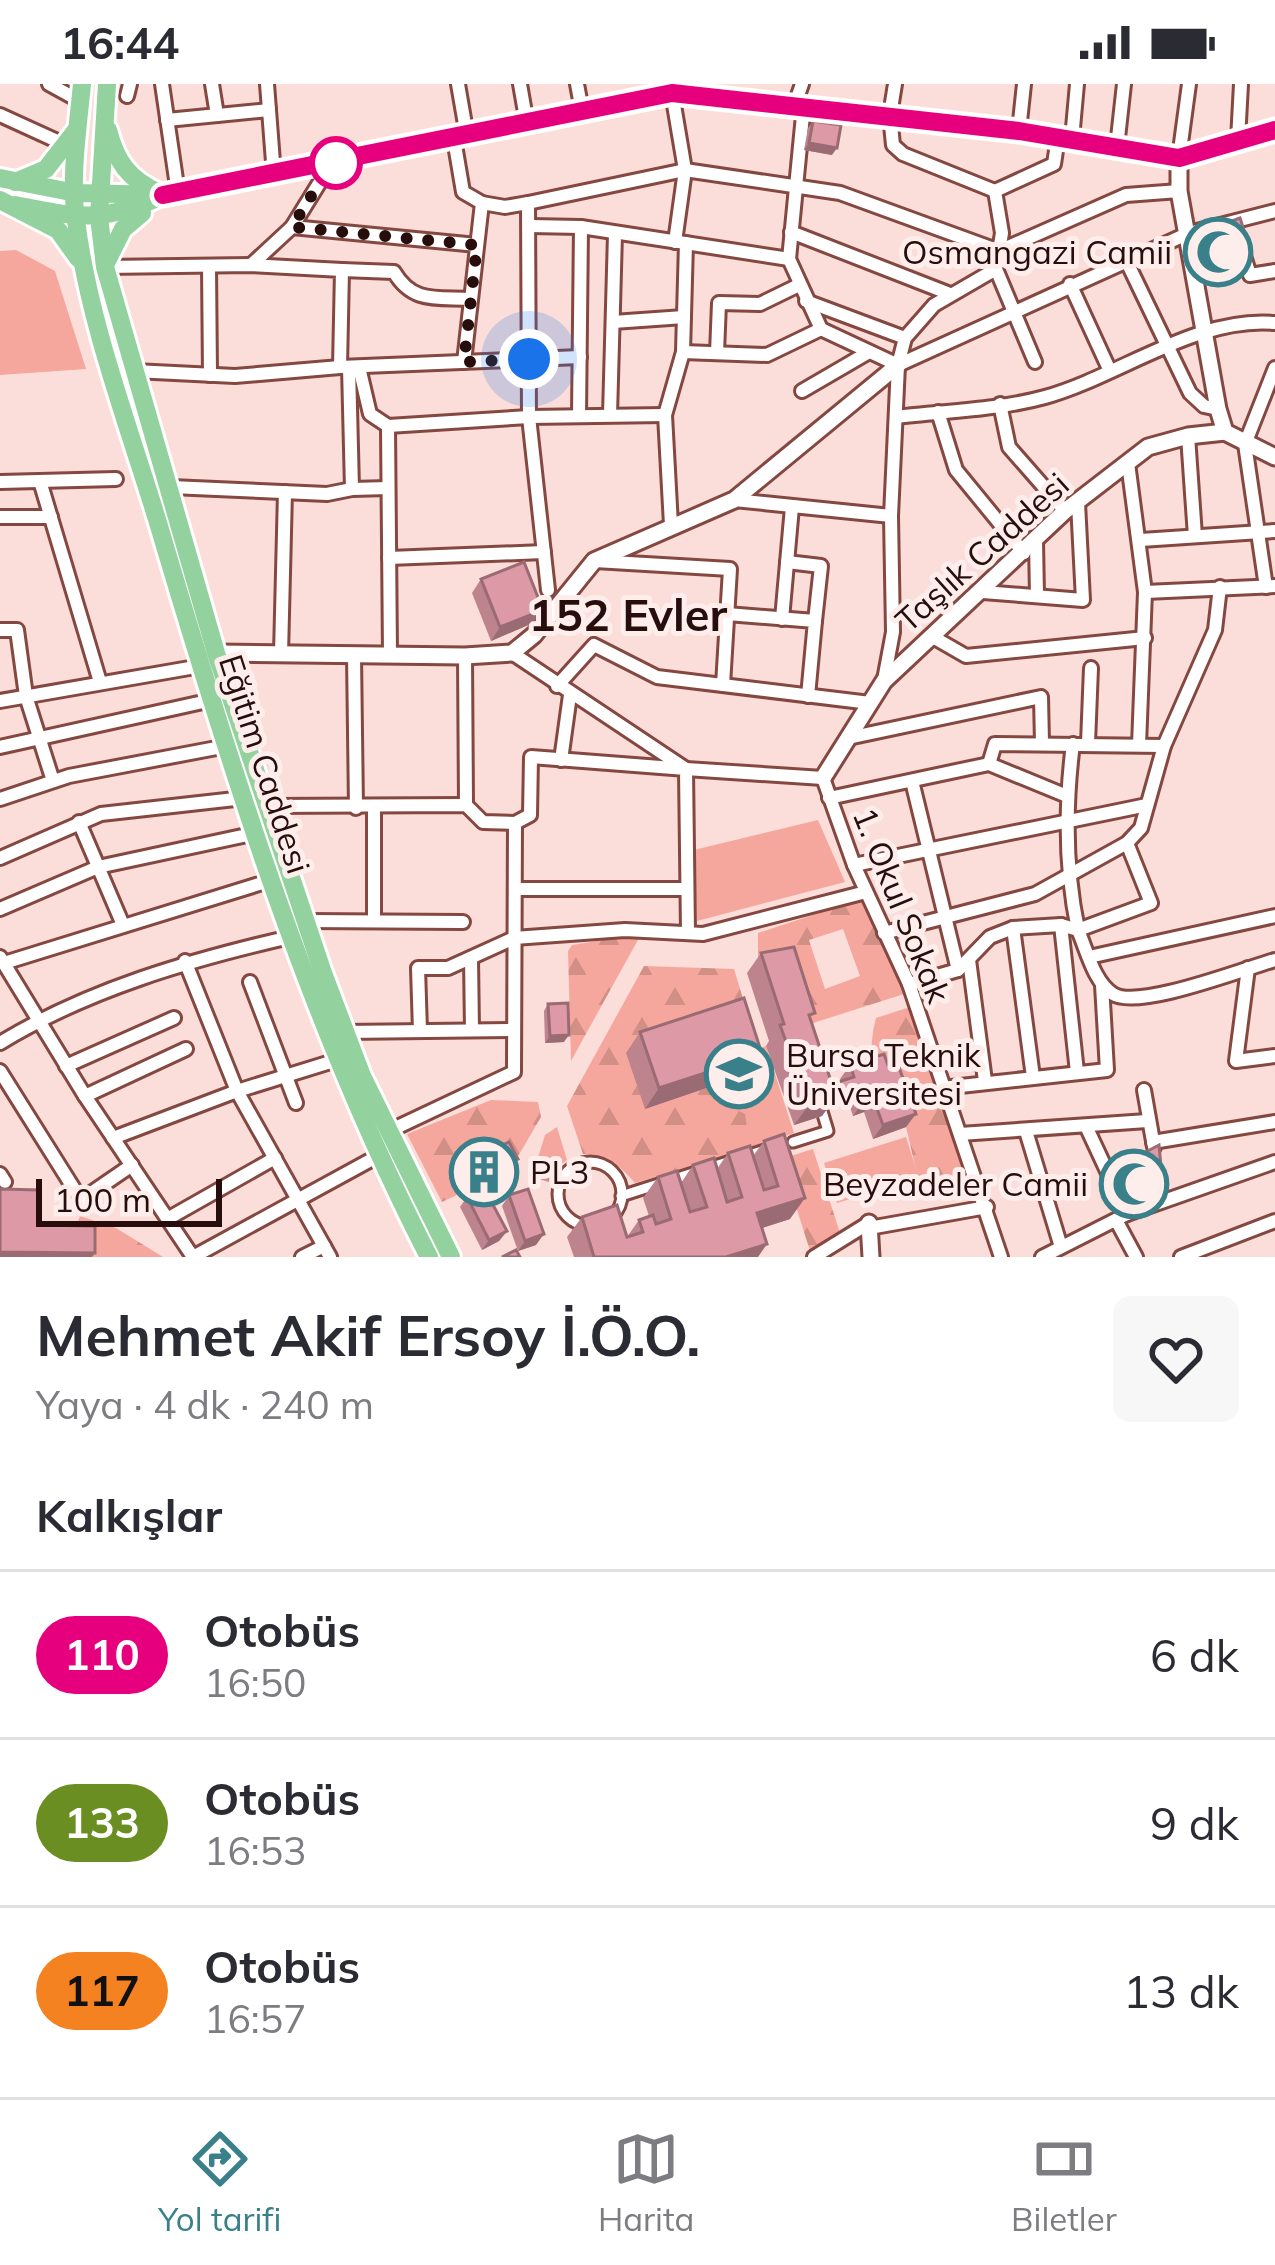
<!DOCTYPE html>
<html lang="tr">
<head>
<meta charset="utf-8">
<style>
  body { margin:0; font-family:Mulish,sans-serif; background:#f7f7f7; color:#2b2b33; height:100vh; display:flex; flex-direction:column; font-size:45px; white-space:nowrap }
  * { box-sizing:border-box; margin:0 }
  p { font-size:39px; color:#7c7c81 }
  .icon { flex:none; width:66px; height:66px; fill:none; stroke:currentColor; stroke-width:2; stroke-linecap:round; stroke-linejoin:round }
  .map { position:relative; height:1173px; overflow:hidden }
  .side { display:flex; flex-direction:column; background:#fff; flex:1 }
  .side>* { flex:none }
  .badge { padding:0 24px; border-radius:39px; font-size:42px; line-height:78px }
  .scale { position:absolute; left:36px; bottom:30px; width:186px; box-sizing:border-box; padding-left:12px; border:6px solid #270e0c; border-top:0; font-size:33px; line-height:42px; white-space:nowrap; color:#270e0c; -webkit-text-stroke:9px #fdeeec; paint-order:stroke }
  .you { position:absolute; width:60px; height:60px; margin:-30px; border:9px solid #fff; border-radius:50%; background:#1a73e8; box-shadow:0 0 0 18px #1a73e833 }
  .map>.badge { position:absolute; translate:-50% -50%; box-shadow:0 0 0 6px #fff }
  h2 { padding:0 36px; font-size:45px; line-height:108px }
  .round { display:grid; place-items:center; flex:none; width:126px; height:126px; border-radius:18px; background:#f7f7f7 }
  .headline { display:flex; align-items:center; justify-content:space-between; height:204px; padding:0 36px }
  h1 { font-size:57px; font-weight:700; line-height:90px }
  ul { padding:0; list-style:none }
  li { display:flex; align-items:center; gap:36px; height:168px; padding:0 36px; border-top:3px solid #e1e1e2 }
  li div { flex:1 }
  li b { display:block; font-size:45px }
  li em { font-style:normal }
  li .badge { min-width:132px; font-weight:700; text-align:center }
  .status { display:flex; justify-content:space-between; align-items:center; height:84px; padding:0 60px; background:#fff; direction:ltr }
  .status svg { height:33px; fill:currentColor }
  .tab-bar { display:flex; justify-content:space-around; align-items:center; height:168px; border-top:3px solid #e1e1e2; background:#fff; font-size:33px; color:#7c7c81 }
  .tab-bar a { display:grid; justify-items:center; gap:6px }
  .tab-bar .current { color:#39808a }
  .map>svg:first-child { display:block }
  .green { fill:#f5a79d }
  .forest { fill:url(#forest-firs); fill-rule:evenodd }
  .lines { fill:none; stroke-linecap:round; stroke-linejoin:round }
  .pedestrian-casing { stroke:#844841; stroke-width:15 }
  .minor-casing { stroke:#844841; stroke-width:18 }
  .tertiary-casing { stroke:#844841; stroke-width:21 }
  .primary-casing { stroke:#fff; stroke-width:24 }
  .pedestrian { stroke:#fff; stroke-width:9 }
  .minor { stroke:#fff; stroke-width:12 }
  .tertiary { stroke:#fff; stroke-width:15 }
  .primary { stroke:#93d19e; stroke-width:18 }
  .wall { fill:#be848e }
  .shaded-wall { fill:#9b6b74 }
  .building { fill:#dd99a5; stroke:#9b6b74; stroke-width:3 }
  .line-casing { stroke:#fff; stroke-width:27 }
  .line { stroke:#e6007e; stroke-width:18 }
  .walk { stroke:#270e0c; stroke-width:12; stroke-dasharray:0 21.6 }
  .stop-dot { fill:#fff; stroke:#e6007e; stroke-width:6 }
  .labels { text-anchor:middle; stroke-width:10; stroke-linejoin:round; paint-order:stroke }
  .poi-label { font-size:33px; fill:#270e0c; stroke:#fdeeec; text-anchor:end }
  .street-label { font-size:33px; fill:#270e0c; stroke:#fdeeec }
  .district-label { font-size:45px; font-weight:bold; fill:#270e0c; stroke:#fdeeec }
</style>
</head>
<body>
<div class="status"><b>16:44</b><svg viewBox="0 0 49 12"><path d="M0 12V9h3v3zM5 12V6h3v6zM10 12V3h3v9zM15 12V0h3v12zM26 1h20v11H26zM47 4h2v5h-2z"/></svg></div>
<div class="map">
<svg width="1275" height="1173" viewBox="0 0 1275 1173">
  <defs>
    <pattern id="forest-firs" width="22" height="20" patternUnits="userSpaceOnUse" patternTransform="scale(3)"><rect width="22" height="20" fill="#f5a79d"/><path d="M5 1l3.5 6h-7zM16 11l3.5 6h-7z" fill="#d28f86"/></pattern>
  </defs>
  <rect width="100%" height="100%" fill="#fbddd9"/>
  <g class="green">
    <polygon points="16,166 55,187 86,285 0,291 0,167"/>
    <polygon points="818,736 845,798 697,837 694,766"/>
    <polygon points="766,962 794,1049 750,1064 733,1023 756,1015 741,971"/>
    <polygon points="906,1053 919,1094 837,1119 824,1079"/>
  </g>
  <g class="forest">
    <path d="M864,814L904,910L810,940L758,873V849ZM843,845L860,892L825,905L809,856Z"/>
    <polygon points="629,852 639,854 571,977 568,867 572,861"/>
    <path d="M644,882L734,885L758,964L645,1025L724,998L732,1023L745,1030L750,1064L635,1099C619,1080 608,1073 583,1070L567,1022Z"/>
    <path d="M910,923L969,1090L920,1100C914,1081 911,1062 906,1043C893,993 860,998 876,934Z"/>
    <polygon points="491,1016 538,1018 541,1033 510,1086 442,1118 407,1050"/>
    <polygon points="557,1043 567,1076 553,1087 549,1098 532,1093 545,1051"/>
    <polygon points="813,1065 840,1149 810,1167 781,1075"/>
    <polygon points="80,1132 116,1144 163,1173 85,1173 71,1156"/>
  </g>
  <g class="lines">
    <defs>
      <g id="pedestrian">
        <polyline points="793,1058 828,1047 821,1024"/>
        <circle cx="590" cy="1110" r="32"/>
        <polyline points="621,1112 765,1066"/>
      </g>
      <g id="minor">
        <polyline points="49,0 80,17"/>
        <polyline points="162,0 178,109"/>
        <polyline points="212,0 217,31"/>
        <polyline points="267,0 274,91"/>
        <polyline points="458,0 467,52"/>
        <polyline points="520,0 527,40"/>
        <polyline points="577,0 582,27"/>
        <polyline points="895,0 890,31 893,61 903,70 995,107"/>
        <polyline points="672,9 685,86 675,158"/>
        <polyline points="127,12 130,0"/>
        <polyline points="795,20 802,0"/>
        <polyline points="804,21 789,175 821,245 898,281"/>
        <polyline points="0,31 68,62"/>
        <polyline points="167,36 269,26"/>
        <polyline points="1019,47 1024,0"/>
        <polyline points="454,55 463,108 482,119 464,278"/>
        <polyline points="1072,55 1077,0"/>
        <polyline points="1238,56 1241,0"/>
        <polyline points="1117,63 1124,0"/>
        <polyline points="1179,74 1189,0"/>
        <polyline points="482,119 505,123 528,119 685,86 840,109 999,167"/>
        <polyline points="528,119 529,333 548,506"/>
        <polyline points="530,142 581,143 789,175"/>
        <polyline points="292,143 477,161"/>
        <polyline points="791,148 950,210"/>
        <polyline points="1240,159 1250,191 1275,187"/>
        <polyline points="999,167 1126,111 1179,107"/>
        <polyline points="1126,176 1190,309 1204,322 1218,325"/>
        <polyline points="251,181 292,143 331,80"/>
        <polyline points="209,182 210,291"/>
        <polyline points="105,183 251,181 342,186 340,283"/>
        <polyline points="996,185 1035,278"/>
        <path d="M342,186L394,188C413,220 437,213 471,215"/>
        <polyline points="1070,200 1110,287"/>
        <polyline points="806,217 905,254"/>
        <polyline points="613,238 684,233"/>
        <polyline points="683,268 767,271 821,245"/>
        <polyline points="717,269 719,219 760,220 799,201"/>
        <polyline points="898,281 1189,149 1275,127"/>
        <polyline points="359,283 370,330 388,342 390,571"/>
        <polyline points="134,287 235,292 340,283 580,273"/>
        <polyline points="802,307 869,268"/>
        <polyline points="1000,320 1009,363 1065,427"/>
        <polyline points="938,328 956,386 1024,469"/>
        <polyline points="610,331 615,150"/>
        <polyline points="579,332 581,143"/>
        <path d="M896,333C944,327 998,326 1045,313C1120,292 1196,232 1275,239"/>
        <polyline points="388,342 529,333 665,331"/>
        <polyline points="1188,352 1195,452"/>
        <polyline points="1128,379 1145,508 1139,661"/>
        <polyline points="40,397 100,598"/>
        <polyline points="0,398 116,395"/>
        <polyline points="171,403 327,410 352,405 349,283"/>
        <polyline points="352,405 388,404"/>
        <polyline points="734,416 891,432"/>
        <polyline points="0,433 51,433"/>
        <polyline points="671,441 665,331 683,268 686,159"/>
        <polyline points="1141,456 1275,447"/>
        <polyline points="1036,457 1037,512"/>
        <polyline points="389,474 544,468"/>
        <polyline points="595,477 730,485 723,601"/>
        <polyline points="787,478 821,482 815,537"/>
        <polyline points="1266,503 1245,360 1275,284"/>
        <polyline points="983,508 1083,516 1078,419"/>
        <polyline points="1145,508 1275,502"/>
        <polyline points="727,530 815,537 808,612"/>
        <polyline points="782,535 792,423"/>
        <polyline points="0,546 17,546 26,612 53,697"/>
        <polyline points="933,553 966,572 1145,554"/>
        <polyline points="512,569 686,685 823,694 854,781 909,900 1001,1173"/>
        <polyline points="281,570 285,408"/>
        <polyline points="354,571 356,724"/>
        <polyline points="465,572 466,721"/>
        <polyline points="884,596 893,548 891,432 898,281 905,254 934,221 996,185 1002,149 995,107 1054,80 1058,53"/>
        <polyline points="557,602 594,561 657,593 870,619"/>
        <polyline points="0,617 201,582"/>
        <polyline points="848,654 1041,613 1042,659"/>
        <polyline points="1088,659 1091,584"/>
        <path d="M1073,660C1065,723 1065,784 1078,846L1151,819L1127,759"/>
        <polyline points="0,663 212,616"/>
        <polyline points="561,676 570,611"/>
        <polyline points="989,680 995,660 1164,662"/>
        <polyline points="912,697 958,886"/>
        <polyline points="829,714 989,680 1067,712"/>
        <polyline points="0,715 69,692 227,662"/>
        <polyline points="267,722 466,721 483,738 515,739"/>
        <polyline points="374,724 374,837"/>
        <polyline points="79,738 123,841"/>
        <polyline points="0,774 101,730 244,714"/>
        <polyline points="854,781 1147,721"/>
        <polyline points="516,805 687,805"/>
        <polyline points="0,825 98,783 256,749"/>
        <polyline points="305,837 463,838"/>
        <polyline points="1061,841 1077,988"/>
        <polyline points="1013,844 1033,993"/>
        <polyline points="884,849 1035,810 1127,759 1141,744 1164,662 1215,546 1220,503"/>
        <polyline points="0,873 85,1012 193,1173"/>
        <polyline points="1089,873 1275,832"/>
        <polyline points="471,874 472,946"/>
        <polyline points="969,876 985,997"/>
        <polyline points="185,877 237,1007 330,1173"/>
        <polyline points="4,879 272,796"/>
        <polyline points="1248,884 1236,977 1275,972"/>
        <polyline points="250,898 296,1019"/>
        <path d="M909,900L958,886L990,853L1013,844L1061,841L1078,846C1087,867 1094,898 1113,910C1138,926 1243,885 1275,876"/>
        <polyline points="420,947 418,884 448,884 514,854 625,846 703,850 866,808"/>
        <polyline points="345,948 514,946"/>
        <path d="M0,959C89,905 190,876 290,853"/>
        <polyline points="66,982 174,934"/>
        <polyline points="0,987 81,1116 132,1081"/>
        <polyline points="942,1004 1107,986 1102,901"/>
        <polyline points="1144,1006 1154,1063"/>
        <polyline points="85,1012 186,965"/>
        <polyline points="1086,1042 1127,1130"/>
        <polyline points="1026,1047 1061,1163"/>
        <polyline points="387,1048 514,988 515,739 530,731 531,673 686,685 688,849"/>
        <polyline points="960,1050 1147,1037"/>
        <polyline points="113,1054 237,1007 337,976"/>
        <polyline points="1153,1058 1275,1038"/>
        <polyline points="0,1090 5,1098"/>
        <polyline points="169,1134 275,1074"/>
        <polyline points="1116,1136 1136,1173"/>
        <polyline points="869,1144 987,1123"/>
        <polyline points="193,1173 378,1072"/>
        <polyline points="302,1173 324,1162"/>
        <polyline points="814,1173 869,1139"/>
        <polyline points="1042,1173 1127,1130 1275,1078"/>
        <polyline points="1181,1173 1275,1137"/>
      </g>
      <g id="tertiary">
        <polyline points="1179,74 1179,107 1218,325 1225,348 1275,373"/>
        <polyline points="216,569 465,572 512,569 534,551 594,477 734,416 898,281"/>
        <polyline points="823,694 884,597 1065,427 1148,363 1188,352 1225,348"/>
        <polyline points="869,1139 871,1173"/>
      </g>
      <g id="primary">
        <path d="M82,0C78,43 70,93 76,136C89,240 129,342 159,442C233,692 310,941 429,1173"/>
        <polyline points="107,0 99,133 105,183 216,569 323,889 362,992 451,1173"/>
        <path d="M108,46C116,77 128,95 159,109"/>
        <polyline points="0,94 76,109 163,111 672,9 1019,47 1179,74 1275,47"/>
        <polyline points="15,98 46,85 77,45"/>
        <polyline points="0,116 58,146 78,174"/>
        <path d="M15,121C77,133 100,140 159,113"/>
        <polyline points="106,179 123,145 142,129"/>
      </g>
    </defs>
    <use href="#pedestrian" class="pedestrian-casing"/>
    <use href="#minor" class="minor-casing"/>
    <use href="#tertiary" class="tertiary-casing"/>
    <use href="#primary" class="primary-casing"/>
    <use href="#pedestrian" class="pedestrian"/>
    <use href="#minor" class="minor"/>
    <use href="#tertiary" class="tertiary"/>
    <use href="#primary" class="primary"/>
  </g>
  <g class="wall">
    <polygon points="813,37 832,71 804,66 808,44"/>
    <polygon points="1207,146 1249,162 1240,176 1207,187 1197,159"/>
    <polygon points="481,495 533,539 491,557 472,509"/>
    <polygon points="761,869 811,935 832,1000 841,997 840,995 850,981 906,1043 873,1055 864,1028 853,1032 848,1017 827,1025 822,1032 794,1041 766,962 769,957 747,889"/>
    <polygon points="744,914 756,1015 732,1023 724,998 645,1025 626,969 640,948"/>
    <polygon points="548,920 564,958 545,959 544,927"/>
    <polygon points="764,1057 790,1135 762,1144 758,1173 574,1173 567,1153 582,1133 627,1153 639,1136 649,1132 643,1114 658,1093 681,1099 693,1081 717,1085 728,1069 753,1072"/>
    <polygon points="465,1079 510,1086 467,1107 458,1089"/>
    <polygon points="1123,1080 1162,1093 1153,1107 1126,1122 1113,1094"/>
    <polygon points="509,1111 536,1161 518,1167 502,1122"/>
    <polygon points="467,1113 507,1147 499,1157 482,1166 460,1123"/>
  </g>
  <g class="shaded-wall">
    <polygon points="809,59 837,64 832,71 804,66"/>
    <polygon points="1249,162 1240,176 1207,187 1217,173"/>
    <polygon points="543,526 533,539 491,557 500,543"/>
    <polygon points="569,951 564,958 545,959 550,952"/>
    <polygon points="739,978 724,998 645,1025 659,1004"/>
    <polygon points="770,995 756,1015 732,1023 747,1002"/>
    <polygon points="858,1003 848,1017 827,1025 822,1032 794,1041 809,1021"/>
    <polygon points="873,1014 864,1028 853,1032 863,1018"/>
    <polygon points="916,1030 906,1043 873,1055 883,1041"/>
    <polygon points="518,1075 510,1086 467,1107 474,1096"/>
    <polygon points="1162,1093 1153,1107 1126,1122 1136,1108"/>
    <polygon points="805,1114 790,1135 743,1150 757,1129"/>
    <polygon points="507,1147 499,1157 482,1166 489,1156"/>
    <polygon points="544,1150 536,1161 518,1167 525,1157"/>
    <polygon points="767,1160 758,1173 726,1173"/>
    <polygon points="0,1168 95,1169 92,1173 0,1173"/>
  </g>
  <g class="building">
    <polygon points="813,37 841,41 837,64 809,59"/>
    <polygon points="1240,134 1249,162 1217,173 1207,146"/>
    <polygon points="524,478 543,526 500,543 481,495"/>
    <polygon points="794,863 815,929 809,931 836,1012 809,1021 780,941 784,940 761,869"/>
    <polygon points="744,914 770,995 747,1002 739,978 659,1004 640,948"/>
    <polygon points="568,919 569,951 550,952 548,920"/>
    <polygon points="884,970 888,981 897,978 916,1030 883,1041 873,1014 863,1018 858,1003 836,1011 832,1000 854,993 850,981"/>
    <polygon points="784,1050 805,1114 757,1129 767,1160 726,1173 594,1173 582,1133 617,1121 627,1153 643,1148 639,1136 653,1131 656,1140 671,1135 658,1093 677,1087 690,1128 707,1123 693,1081 714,1074 727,1118 742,1113 728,1069 750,1062 764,1106 778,1102 764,1057"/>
    <polygon points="509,1058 518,1075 474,1096 465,1079"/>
    <polygon points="1159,1061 1162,1093 1136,1108 1123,1080"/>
    <polygon points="484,1104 507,1147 489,1156 467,1113"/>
    <polygon points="0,1105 39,1106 38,1141 95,1142 95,1169 0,1168"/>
    <polygon points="528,1105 544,1150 525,1157 509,1111"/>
    <polygon points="516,1166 520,1173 502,1173"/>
  </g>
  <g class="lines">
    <defs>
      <polyline id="line" points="163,111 672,9 1019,47 1179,74 1275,46"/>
    </defs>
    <use href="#line" class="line-casing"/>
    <use href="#line" class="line"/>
    <polyline class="walk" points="336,79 331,80 292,143 477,161 464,278 529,275"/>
  </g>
  <defs>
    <symbol id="mosque-ring" viewBox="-11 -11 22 22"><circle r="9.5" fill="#fdeeec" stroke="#39808a" stroke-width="1.5"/><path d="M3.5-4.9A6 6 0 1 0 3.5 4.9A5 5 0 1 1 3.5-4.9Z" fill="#39808a"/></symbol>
    <symbol id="university-ring" viewBox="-11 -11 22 22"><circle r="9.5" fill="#fdeeec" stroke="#39808a" stroke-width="1.5"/><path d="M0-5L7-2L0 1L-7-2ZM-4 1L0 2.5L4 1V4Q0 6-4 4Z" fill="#39808a"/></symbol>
    <symbol id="building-ring" viewBox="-11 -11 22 22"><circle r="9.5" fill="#fdeeec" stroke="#39808a" stroke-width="1.5"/><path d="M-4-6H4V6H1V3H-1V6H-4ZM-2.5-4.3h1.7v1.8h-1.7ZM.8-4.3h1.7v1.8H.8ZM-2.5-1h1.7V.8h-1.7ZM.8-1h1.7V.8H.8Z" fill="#39808a"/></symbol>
  </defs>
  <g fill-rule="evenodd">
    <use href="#mosque-ring" x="1180" y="130" width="76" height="76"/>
    <use href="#university-ring" x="701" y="952" width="76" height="76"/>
    <use href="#building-ring" x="446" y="1050" width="76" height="76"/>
    <use href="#mosque-ring" x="1096" y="1062" width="76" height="76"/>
  </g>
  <circle class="stop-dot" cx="336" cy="79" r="24"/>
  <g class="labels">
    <g class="poi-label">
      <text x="1172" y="180">Osmangazi Camii</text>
      <text x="786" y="983" text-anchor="start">Bursa Teknik<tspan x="786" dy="38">Üniversitesi</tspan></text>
      <text x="530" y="1100" text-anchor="start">PL3</text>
      <text x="1088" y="1112">Beyzadeler Camii</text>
    </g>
    <g class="street-label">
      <text transform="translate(982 468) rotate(-42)" y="12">Taşlık Caddesi</text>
      <text transform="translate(265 680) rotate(72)" y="12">Eğitim Caddesi</text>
      <text transform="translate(902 821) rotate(68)" y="12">1. Okul Sokak</text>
    </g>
    <g class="district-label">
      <text x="628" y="547">152 Evler</text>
    </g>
  </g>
</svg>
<div class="scale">100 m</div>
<div class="you" style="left:529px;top:275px"></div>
</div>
<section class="side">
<div class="headline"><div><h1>Mehmet Akif Ersoy İ.Ö.O.</h1><p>Yaya · 4 dk · 240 m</p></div><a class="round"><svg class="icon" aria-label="heart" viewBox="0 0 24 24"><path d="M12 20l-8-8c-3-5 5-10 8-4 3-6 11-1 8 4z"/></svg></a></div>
<h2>Kalkışlar</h2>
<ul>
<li><span class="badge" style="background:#e6007e;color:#fff">110</span><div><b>Otobüs</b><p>16:50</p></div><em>6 dk</em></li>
<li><span class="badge" style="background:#6b8e23;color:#fff">133</span><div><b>Otobüs</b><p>16:53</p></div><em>9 dk</em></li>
<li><span class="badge" style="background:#f58220;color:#111">117</span><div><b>Otobüs</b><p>16:57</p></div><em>13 dk</em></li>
</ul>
</section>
<nav class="tab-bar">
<a class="current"><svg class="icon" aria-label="directions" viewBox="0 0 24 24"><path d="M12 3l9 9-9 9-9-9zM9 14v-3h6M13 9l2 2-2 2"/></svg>Yol tarifi</a>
<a><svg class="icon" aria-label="map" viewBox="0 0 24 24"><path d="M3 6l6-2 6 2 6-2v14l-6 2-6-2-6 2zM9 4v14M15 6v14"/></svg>Harita</a>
<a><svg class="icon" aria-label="tickets" viewBox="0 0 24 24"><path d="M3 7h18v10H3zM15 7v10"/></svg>Biletler</a>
</nav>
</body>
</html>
